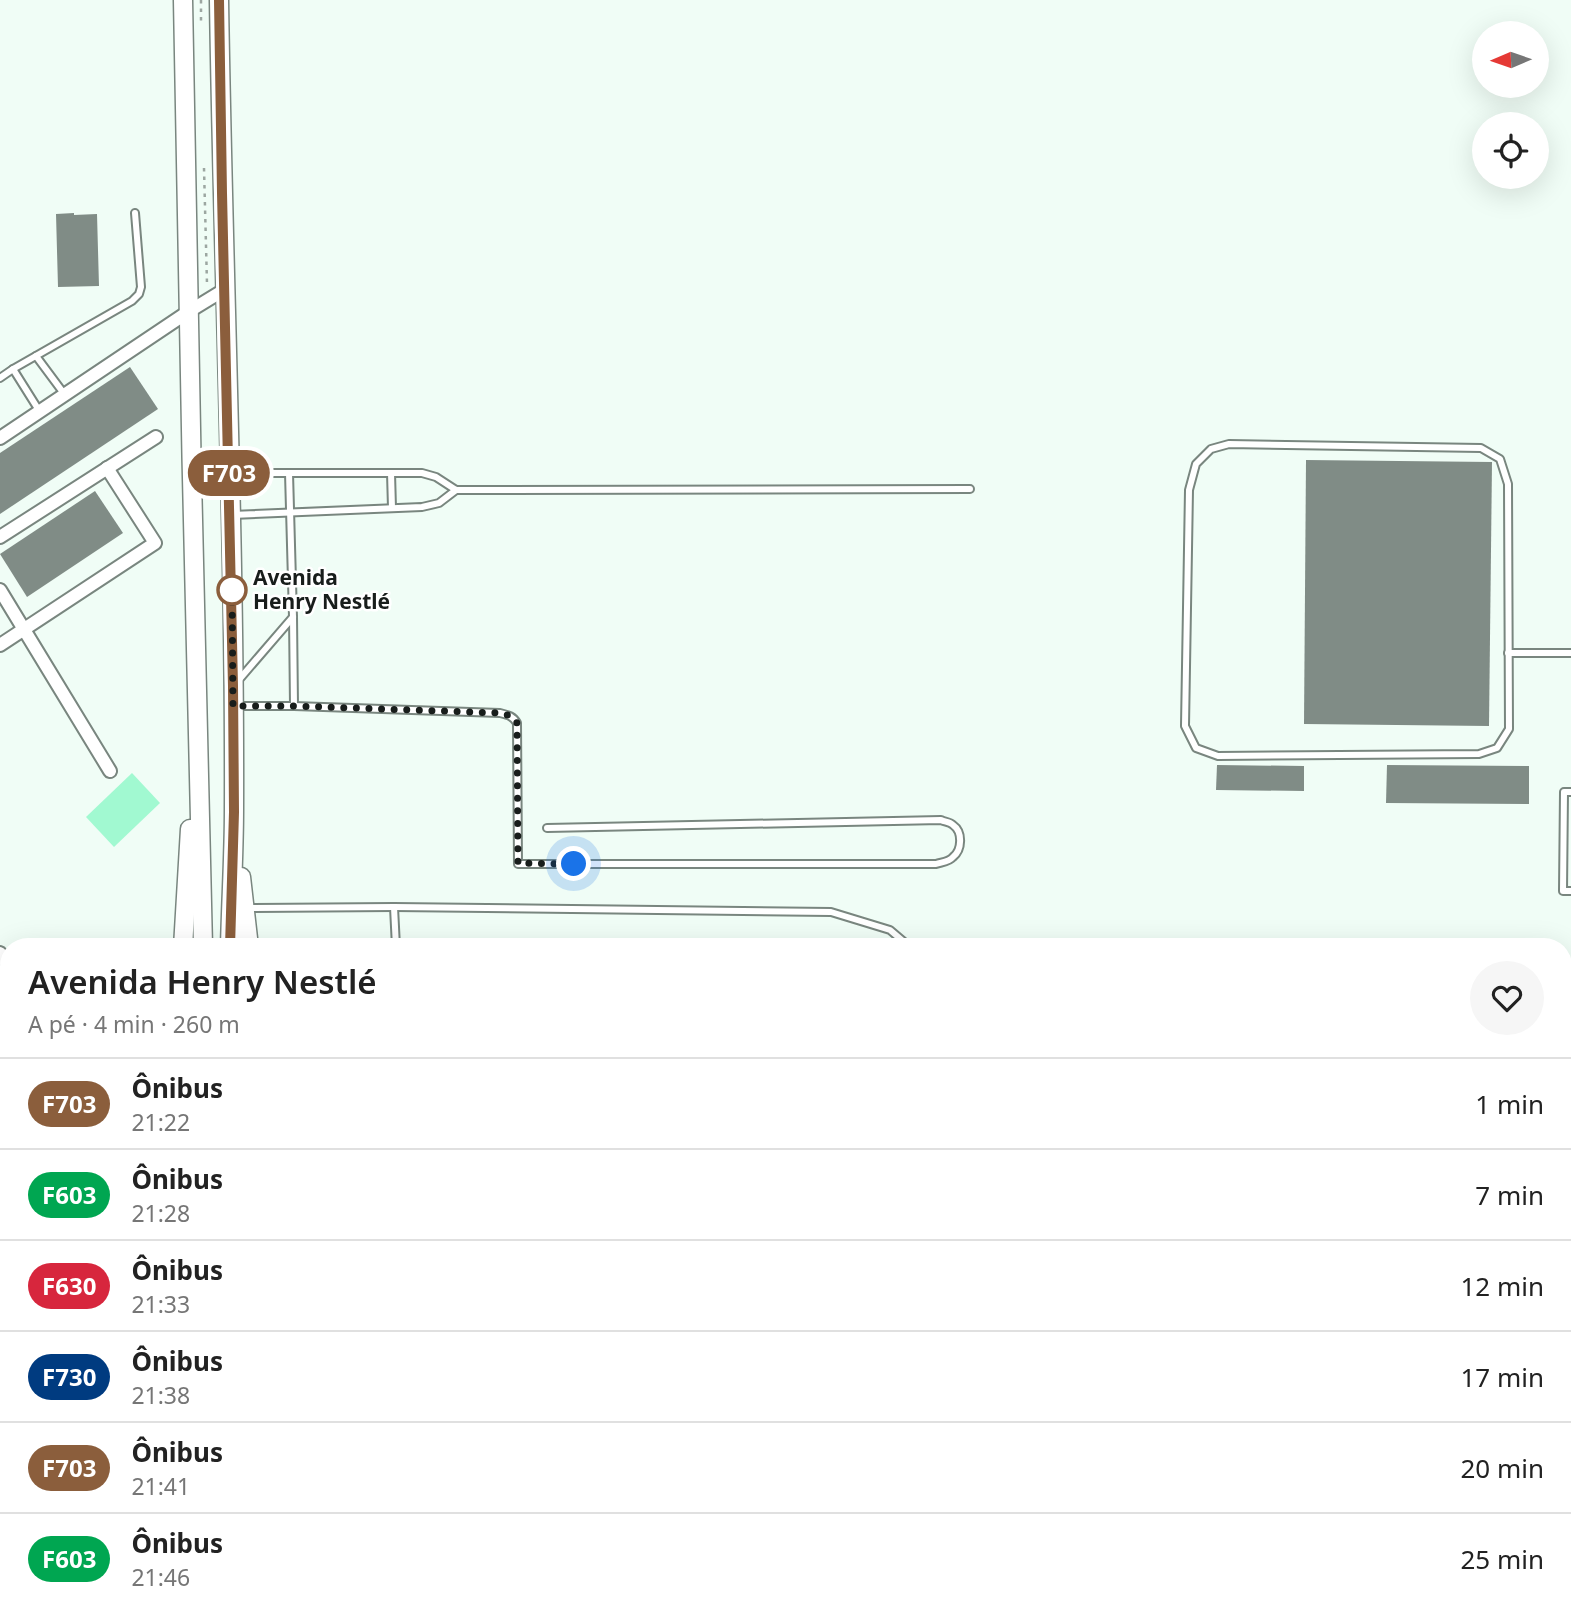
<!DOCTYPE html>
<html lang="pt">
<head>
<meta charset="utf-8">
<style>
  body { margin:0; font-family:"Noto Sans",sans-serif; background:#f6f6f6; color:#222; height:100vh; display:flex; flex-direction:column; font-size:26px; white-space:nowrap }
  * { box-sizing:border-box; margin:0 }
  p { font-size:23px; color:#767676 }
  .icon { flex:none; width:38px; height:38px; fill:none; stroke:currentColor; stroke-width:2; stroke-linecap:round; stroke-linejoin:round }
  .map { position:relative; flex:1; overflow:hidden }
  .details { position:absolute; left:0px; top:938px; width:1572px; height:681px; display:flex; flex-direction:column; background:#fff; border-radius:28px 28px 0 0; box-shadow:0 7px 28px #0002 }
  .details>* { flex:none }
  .badge { padding:0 14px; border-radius:23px; font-size:24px; line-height:46px }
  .needle { width:46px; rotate:268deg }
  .fabs { position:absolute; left:1472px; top:21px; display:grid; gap:14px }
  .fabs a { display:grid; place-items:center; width:77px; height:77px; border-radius:50%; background:#fff; box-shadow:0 7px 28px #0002; font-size:35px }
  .you { position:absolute; width:35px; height:35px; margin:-18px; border:5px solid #fff; border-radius:50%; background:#1a73e8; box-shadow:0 0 0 10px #1a73e833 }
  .map>.badge { position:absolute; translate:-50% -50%; box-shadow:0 0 0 4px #fff }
  .round { display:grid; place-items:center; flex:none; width:74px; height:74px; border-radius:37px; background:#f6f6f6 }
  .overview { display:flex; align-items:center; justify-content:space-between; height:119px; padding:0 28px }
  h1 { font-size:33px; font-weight:600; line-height:52px }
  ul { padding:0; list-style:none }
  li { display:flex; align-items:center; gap:21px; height:91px; padding:0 28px; border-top:2px solid #e0e0e0 }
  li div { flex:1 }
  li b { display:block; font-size:26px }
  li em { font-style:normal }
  li .badge { min-width:77px; font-weight:700; text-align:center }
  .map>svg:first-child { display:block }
  .green { fill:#a1f9d1 }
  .building { fill:#808c86 }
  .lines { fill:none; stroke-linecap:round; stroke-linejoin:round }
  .lane-casing { stroke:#79867f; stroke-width:10 }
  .street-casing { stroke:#79867f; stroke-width:16 }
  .secondary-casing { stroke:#79867f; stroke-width:21 }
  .highway-casing { stroke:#dadbdb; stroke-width:26 }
  .path { stroke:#9ca6a1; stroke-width:2.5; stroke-dasharray:3.5 5; stroke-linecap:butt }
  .lane { stroke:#fff; stroke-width:6 }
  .street { stroke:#fff; stroke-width:12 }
  .secondary { stroke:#fff; stroke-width:18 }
  .highway { stroke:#4ed29f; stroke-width:23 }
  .line-casing { stroke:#fff; stroke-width:16 }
  .line { stroke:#8b5e3c; stroke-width:10 }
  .walk { stroke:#181d1b; stroke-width:7; stroke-dasharray:0 12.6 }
  .stop-dot { fill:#fff; stroke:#8b5e3c; stroke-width:3.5 }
  .labels { text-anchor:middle; stroke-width:5; stroke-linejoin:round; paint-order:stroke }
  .stop-label { font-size:21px; font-weight:bold; fill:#181d1b; stroke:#fff; text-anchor:start }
</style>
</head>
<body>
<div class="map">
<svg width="1571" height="1618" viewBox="0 0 1571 1618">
  <rect width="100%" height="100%" fill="#f0fdf6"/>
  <g class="green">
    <polygon points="132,773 160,803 114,847 86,817"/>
    <polygon points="9,1233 9,1351 0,1342 0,1242"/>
    <polygon points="0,1412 9,1412 9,1456 0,1455"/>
    <rect x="1563" y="1433" width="8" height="46"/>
    <rect x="0" y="1527" width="9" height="74"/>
    <polygon points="1563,1602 1571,1602 1571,1618 1396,1618 1457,1610 1563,1610"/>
    <polygon points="343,1610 619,1610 567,1613"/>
    <path d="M683,1610H1303C1222,1618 1140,1618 1059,1618C931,1618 804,1617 676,1615Z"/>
  </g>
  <g class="building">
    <polygon points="74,213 74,215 97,214 99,286 58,287 56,214"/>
    <polygon points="130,367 158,409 0,514 0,453"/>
    <polygon points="1306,460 1492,462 1489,726 1304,724"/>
    <polygon points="95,491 123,533 27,597 0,554"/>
    <polygon points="1217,765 1304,766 1304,791 1216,790"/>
    <polygon points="1387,765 1529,766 1529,804 1386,803"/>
  </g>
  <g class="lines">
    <defs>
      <g id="lane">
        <polyline points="36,356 65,395"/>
        <polyline points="13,369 40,412"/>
        <polyline points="0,378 13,369 132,301 139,294 141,287 135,213"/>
        <polygon points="1229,444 1481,448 1500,459 1508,484 1509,729 1497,748 1479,754 1218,756 1196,748 1185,726 1189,490 1196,464 1211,449"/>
        <polyline points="231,473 422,473 436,477 456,490 970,489"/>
        <polyline points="289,473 293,617 294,706"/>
        <polyline points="391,473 392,508"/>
        <polyline points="232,515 422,507 439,503 456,490"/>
        <polyline points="1508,653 1571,653"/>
        <polyline points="237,682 293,617"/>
        <path d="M235,706H294L500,713C508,715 513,716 517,723L518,864H936C942,862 949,862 953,857C962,850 963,832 953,825C950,822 945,822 941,820L547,828"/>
        <polyline points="1571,792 1564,792 1563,891 1571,891"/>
        <polyline points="394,907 396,947"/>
        <polyline points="247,908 394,907 831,912 890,930 910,947"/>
      </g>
      <g id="street">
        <polyline points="0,438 188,312 224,290"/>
        <polyline points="0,537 156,437"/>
        <polyline points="0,590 110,771"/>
        <polyline points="0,645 155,543 107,468"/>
        <polyline points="0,953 9,967"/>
        <polyline points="0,1188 9,1180"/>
      </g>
      <g id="secondary">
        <path d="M183,0C188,316 195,631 203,947"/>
        <path d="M219,0C223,270 235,539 234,809C234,855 231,901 230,947"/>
        <polyline points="241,877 249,947"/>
        <polyline points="183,947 190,829"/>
        <polyline points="0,1404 9,1405"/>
        <polyline points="1563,1419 1571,1419"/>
        <polyline points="1563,1592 1571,1592"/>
        <polyline points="218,1618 219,1610"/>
        <polyline points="241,1618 241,1610"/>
        <polyline points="1311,1618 1373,1610"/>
      </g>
      <g id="highway">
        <polyline points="0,1473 9,1473"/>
        <polyline points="1563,1496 1571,1496"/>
        <polyline points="0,1506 9,1507"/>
        <polyline points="1563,1532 1571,1532"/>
        <polyline points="616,1618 647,1610"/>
      </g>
    </defs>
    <use href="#lane" class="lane-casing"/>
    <use href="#street" class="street-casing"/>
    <use href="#secondary" class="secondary-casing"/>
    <use href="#highway" class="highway-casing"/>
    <g class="path">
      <polyline points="201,0 201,22"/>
      <polyline points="204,168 207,284"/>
      <polyline points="291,1618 291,1610"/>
    </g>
    <use href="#lane" class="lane"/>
    <use href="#street" class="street"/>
    <use href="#secondary" class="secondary"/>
    <use href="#highway" class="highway"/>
  </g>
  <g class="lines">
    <defs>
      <polyline id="line" points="219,0 222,193 233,686 234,812 230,947"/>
    </defs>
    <use href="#line" class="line-casing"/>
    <use href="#line" class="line"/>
    <path class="walk" d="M232,590L233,706H294L500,713C508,715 513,716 517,723L518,863L574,864"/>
  </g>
  <circle class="stop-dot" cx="232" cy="590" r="14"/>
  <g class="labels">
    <g class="stop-label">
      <text x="253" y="585">Avenida<tspan x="253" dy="24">Henry Nestlé</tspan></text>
    </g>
  </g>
</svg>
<div class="fabs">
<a><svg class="needle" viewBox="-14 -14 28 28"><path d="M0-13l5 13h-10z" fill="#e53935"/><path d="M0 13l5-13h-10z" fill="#767676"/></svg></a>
<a><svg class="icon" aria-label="locate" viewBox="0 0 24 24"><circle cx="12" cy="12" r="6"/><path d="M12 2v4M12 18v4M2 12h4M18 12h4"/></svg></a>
</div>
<div class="you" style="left:574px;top:864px"></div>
<b class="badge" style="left:229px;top:473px;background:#8b5e3c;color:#fff">F703</b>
<section class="details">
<div class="overview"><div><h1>Avenida Henry Nestlé</h1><p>A pé · 4 min · 260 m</p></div><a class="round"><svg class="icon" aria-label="heart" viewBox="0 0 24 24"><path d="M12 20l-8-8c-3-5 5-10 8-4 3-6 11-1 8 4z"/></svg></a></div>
<ul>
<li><span class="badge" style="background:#8b5e3c;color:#fff">F703</span><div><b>Ônibus</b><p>21:22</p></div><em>1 min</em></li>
<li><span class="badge" style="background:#00a651;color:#fff">F603</span><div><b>Ônibus</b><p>21:28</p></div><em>7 min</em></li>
<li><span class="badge" style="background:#d7263d;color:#fff">F630</span><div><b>Ônibus</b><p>21:33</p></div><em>12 min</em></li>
<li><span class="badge" style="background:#003b80;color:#fff">F730</span><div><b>Ônibus</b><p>21:38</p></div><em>17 min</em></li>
<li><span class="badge" style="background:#8b5e3c;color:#fff">F703</span><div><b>Ônibus</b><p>21:41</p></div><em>20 min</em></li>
<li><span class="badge" style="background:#00a651;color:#fff">F603</span><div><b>Ônibus</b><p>21:46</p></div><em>25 min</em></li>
</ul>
</section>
</div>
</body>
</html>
